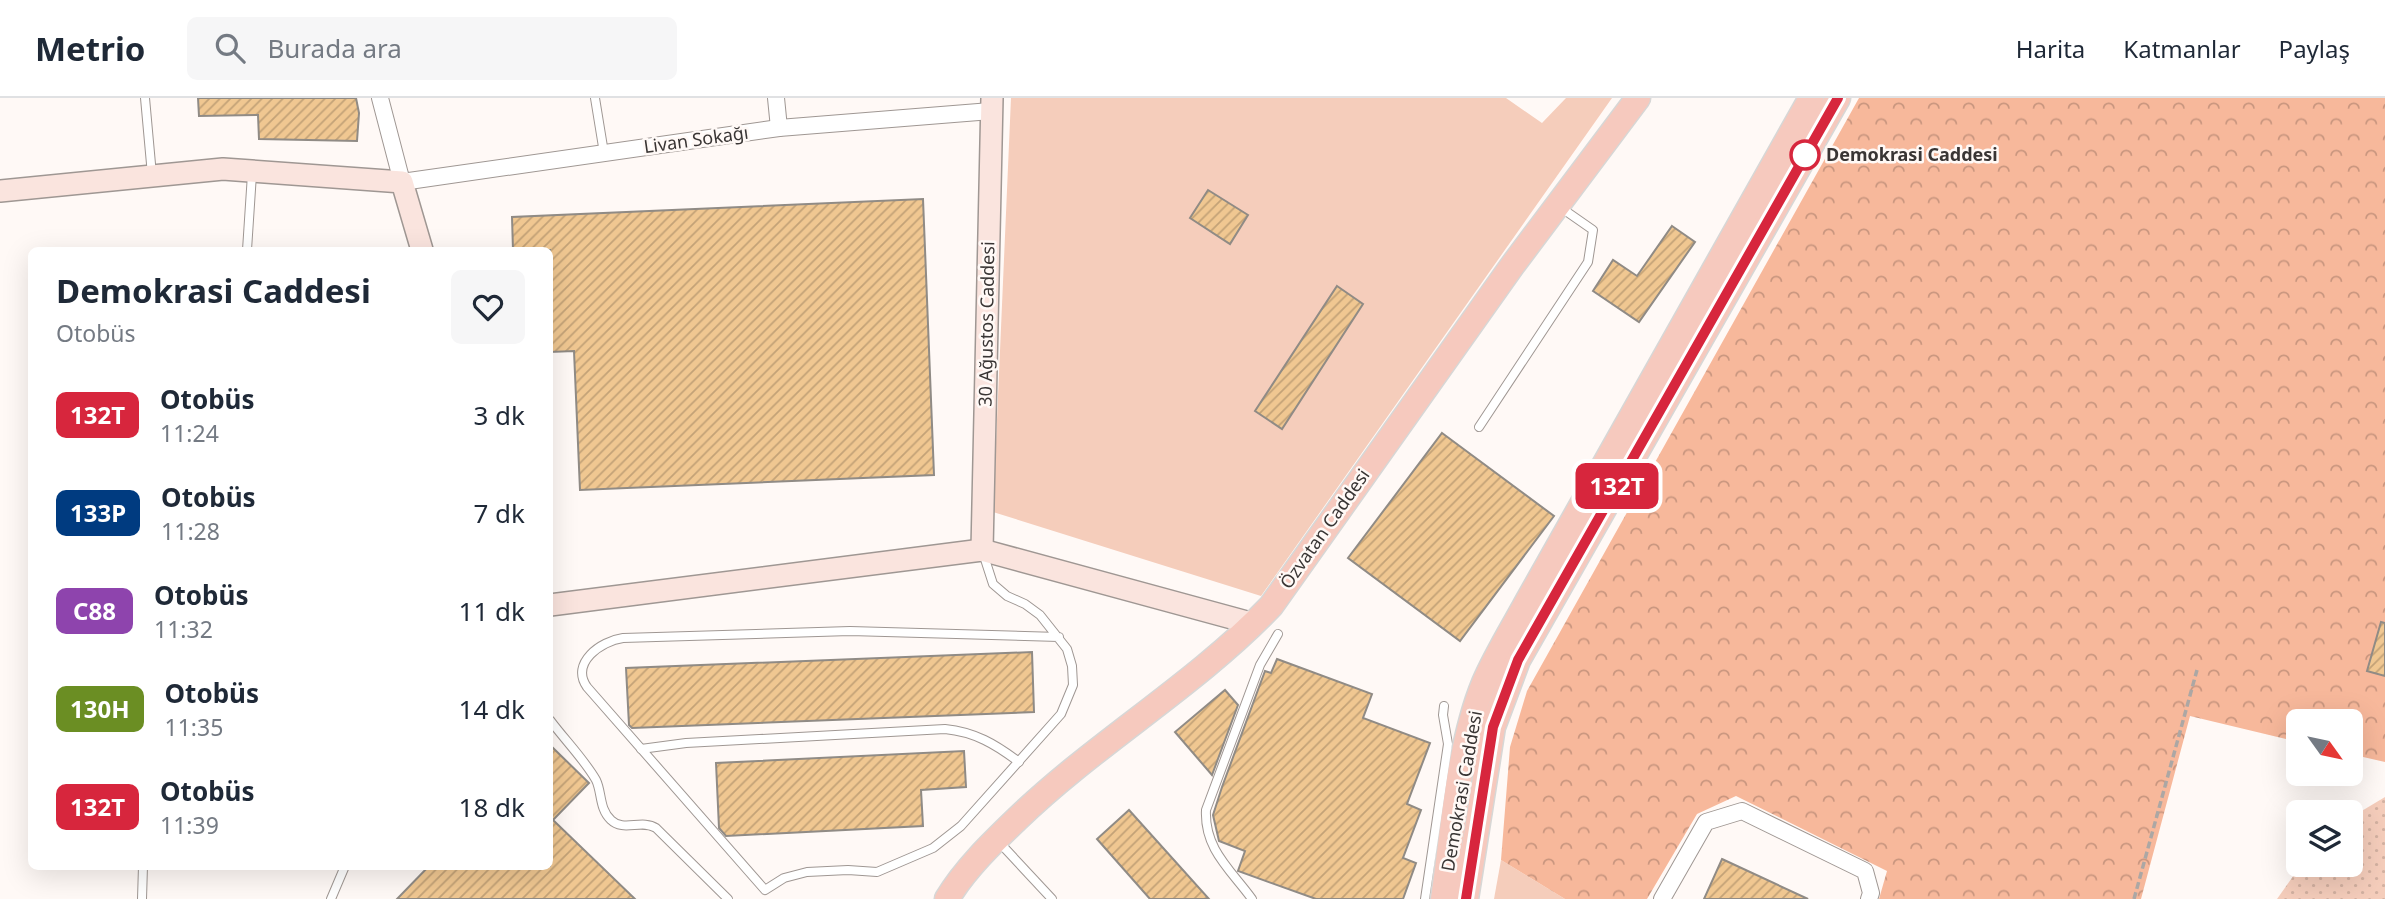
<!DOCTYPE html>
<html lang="tr">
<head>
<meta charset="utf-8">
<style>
  body { margin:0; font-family:"Noto Sans",sans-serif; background:#f6f6f7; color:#1f2937; height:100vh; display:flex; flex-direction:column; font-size:26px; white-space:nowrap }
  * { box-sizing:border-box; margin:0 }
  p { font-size:23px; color:#747a83 }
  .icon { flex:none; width:38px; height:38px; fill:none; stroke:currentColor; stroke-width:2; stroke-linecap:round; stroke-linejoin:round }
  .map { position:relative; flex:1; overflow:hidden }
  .panel { position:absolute; left:28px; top:149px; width:525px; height:623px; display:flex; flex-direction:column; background:#fff; border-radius:10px; box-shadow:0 7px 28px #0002 }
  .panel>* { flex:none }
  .badge { padding:0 14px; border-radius:10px; font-size:24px; line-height:46px }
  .needle { width:46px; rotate:123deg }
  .tools { position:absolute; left:2286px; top:611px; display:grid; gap:14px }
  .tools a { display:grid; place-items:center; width:77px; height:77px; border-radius:10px; background:#fff; box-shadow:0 7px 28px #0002; font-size:35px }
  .map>.badge { position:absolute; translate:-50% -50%; box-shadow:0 0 0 4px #fff }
  .round { display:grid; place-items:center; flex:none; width:74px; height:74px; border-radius:10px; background:#f6f6f7 }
  .headline { display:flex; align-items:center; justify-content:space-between; height:119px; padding:0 28px }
  h1 { font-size:33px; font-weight:700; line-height:52px }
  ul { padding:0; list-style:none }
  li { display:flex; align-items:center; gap:21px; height:98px; padding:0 28px }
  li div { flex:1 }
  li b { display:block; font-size:26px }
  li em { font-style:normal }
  li .badge { min-width:77px; font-weight:700; text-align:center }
  header { display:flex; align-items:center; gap:42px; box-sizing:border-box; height:98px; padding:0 35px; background:#fff; border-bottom:2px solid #e0e1e3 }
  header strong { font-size:33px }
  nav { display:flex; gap:38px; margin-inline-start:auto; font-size:24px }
  .search { width:490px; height:63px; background:#f6f6f7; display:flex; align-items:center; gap:18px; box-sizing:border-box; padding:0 24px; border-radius:10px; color:#747a83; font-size:26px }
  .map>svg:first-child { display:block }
  .green { fill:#f5cdbb }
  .forest { fill:url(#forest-crowns) }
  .garden { fill:url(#garden-dots) }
  .building { fill:url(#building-hatch); stroke:#908b85; stroke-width:2 }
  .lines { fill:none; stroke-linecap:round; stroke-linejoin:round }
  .lane-casing { stroke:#9f9793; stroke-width:10 }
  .street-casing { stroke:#9f9793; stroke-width:18 }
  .secondary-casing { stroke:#9f9793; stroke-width:24 }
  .primary-casing { stroke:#d7d7d6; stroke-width:27 }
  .path { stroke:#aca7a4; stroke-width:3.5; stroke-dasharray:7 3.5; stroke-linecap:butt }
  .lane { stroke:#fff; stroke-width:8 }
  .street { stroke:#fff; stroke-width:16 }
  .secondary { stroke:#fae4de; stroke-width:21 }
  .primary { stroke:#f6c9be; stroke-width:24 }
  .line-casing { stroke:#fff; stroke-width:16 }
  .line { stroke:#d7263d; stroke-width:10 }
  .stop-dot { fill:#fff; stroke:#d7263d; stroke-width:3.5 }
  .labels { text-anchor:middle; stroke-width:5; stroke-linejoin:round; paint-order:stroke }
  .street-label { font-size:18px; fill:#393534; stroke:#fff9f6 }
  .stop-label { font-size:18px; font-weight:bold; fill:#393534; stroke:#fff9f6; text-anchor:start }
</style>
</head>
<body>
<header>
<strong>Metrio</strong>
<div class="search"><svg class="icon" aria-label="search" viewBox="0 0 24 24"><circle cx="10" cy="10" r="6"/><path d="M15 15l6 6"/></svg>Burada ara</div>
<nav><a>Harita</a><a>Katmanlar</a><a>Paylaş</a></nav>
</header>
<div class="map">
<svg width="2385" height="801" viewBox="0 0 2385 801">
  <defs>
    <pattern id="forest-crowns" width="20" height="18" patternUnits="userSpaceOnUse" patternTransform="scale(1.75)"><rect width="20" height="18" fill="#f7b89b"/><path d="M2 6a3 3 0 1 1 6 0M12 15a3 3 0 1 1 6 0" fill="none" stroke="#c9967f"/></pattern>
    <pattern id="garden-dots" width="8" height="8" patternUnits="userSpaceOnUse" patternTransform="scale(1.75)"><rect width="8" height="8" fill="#f5cdbb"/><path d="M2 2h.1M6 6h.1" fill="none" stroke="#d3b1a1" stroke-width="1.8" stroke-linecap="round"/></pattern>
    <pattern id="building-hatch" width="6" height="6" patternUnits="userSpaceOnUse" patternTransform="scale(1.75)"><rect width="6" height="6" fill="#f0c791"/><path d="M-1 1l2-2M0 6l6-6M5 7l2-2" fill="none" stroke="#c3a277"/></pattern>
  </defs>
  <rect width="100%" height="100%" fill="#fff9f6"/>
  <g class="green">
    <polygon points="1011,0 1506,0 1542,25 1566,0 1612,0 1261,498 993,414"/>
    <polygon points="1501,762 1565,801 1494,801"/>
  </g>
  <polygon class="forest" points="1859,0 2385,0 2385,664 2350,656 2350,623 2298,623 2298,644 2190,618 2141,801 1879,801 1887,773 1736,698 1697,716 1647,801 1565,801 1501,762 1510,649 1527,593"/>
  <polygon class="garden" points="2385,699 2385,801 2277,801 2301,767 2350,766 2350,720"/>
  <g class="building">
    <polygon points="198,0 356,0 359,15 357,43 259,41 258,17 199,18"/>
    <polygon points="1208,92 1248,117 1230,146 1190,120"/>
    <polygon points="923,101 934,377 580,392 574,253 550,254 550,152 513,152 512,119"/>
    <polygon points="1672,128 1695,144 1639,224 1593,193 1613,162 1637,178"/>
    <polygon points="1337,188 1363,206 1282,331 1255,313"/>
    <polygon points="1442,335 1554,418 1460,543 1348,460"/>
    <polygon points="2381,524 2385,525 2385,578 2367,573"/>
    <polygon points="1032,554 1034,614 632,630 629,627 626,570"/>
    <polygon points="1277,561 1372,596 1363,620 1430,645 1407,706 1421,712 1403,760 1416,765 1403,801 1316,801 1238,773 1245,753 1219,743 1213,717 1222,689 1265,573 1271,575"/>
    <polygon points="1225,592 1238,607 1212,677 1175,634"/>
    <polygon points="550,647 589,685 553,722 635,801 397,801 429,768 550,768"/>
    <polygon points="964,653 966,689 921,692 923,728 726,738 719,730 716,665"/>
    <polygon points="1129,712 1209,801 1150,801 1097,741"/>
    <polygon points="1722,761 1808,801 1704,801"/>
  </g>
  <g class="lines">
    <defs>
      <g id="lane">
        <polyline points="145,0 152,77"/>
        <polyline points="595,0 604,55"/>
        <polyline points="247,152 252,76"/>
        <polyline points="1479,329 1588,164 1593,132 1560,109"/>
        <path d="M983,455L993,486L1007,498L1025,506L1040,517L1067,551L1072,568L1073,587L1061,616L961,728L933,750L877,774L848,772L807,774L784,780L765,792L587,589C570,565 601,543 623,540L850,533L1059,539"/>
        <path d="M550,622C564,641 584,661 596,682C602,694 599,711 611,722C623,734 642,721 656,730L728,801"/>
        <path d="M641,651L686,645L945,631C975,634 995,646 1019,664"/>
        <polyline points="999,744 1052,801"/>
        <polyline points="142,801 143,768"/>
        <polyline points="331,801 345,768"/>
        <path d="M1252,801C1231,772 1204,751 1206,712L1260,567L1278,536"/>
        <polyline points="1425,801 1448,646 1443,617 1444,608"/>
      </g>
      <g id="street">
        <polyline points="380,0 402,84 779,30 991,13"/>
        <polyline points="776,0 779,30"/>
        <polyline points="1662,801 1706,724 1742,713 1865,773 1871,795 1869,801"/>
      </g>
      <g id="secondary">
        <polyline points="0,93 223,71 402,84 422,152"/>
        <polyline points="982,452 992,0"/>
        <polyline points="550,507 982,452 1254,526"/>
      </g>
      <g id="primary">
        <path d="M947,801C965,771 992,745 1017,721C1097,644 1194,588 1271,508L1512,168L1638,0"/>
        <path d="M1443,801C1453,733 1458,648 1484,585C1496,557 1513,530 1527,504L1811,0"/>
        <polyline points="1466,801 1493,629 1518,562 1838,0"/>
      </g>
    </defs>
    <use href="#lane" class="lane-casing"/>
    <use href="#street" class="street-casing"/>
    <use href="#secondary" class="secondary-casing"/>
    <use href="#primary" class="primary-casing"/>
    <polyline class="path" points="2134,801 2197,572"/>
    <use href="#lane" class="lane"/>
    <use href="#street" class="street"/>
    <use href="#secondary" class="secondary"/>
    <use href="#primary" class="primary"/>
  </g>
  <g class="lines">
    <defs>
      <polyline id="line" points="1466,801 1493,629 1518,562 1838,0"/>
    </defs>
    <use href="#line" class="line-casing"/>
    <use href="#line" class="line"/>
  </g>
  <circle class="stop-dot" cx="1805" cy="57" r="14"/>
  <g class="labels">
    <g class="street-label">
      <text transform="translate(696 42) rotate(-8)" y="6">Livan Sokağı</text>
      <text transform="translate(987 226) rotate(-89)" y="6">30 Ağustos Caddesi</text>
      <text transform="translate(1325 431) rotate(-55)" y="6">Özvatan Caddesi</text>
      <text transform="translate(1462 693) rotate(-80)" y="6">Demokrasi Caddesi</text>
    </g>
    <g class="stop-label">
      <text x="1826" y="63">Demokrasi Caddesi</text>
    </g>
  </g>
</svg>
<div class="tools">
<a><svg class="needle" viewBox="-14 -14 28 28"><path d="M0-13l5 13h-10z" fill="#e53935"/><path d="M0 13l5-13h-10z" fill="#747a83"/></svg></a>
<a><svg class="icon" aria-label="layers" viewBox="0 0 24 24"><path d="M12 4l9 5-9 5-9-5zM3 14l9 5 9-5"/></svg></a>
</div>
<b class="badge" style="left:1617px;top:388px;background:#d7263d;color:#fff">132T</b>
<section class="panel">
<div class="headline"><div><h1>Demokrasi Caddesi</h1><p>Otobüs</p></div><a class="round"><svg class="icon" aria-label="heart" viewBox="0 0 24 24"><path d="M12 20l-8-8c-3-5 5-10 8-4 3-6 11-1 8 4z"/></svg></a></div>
<ul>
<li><span class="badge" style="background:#d7263d;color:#fff">132T</span><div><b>Otobüs</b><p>11:24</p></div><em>3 dk</em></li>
<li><span class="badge" style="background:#003b80;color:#fff">133P</span><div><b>Otobüs</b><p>11:28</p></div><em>7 dk</em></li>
<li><span class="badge" style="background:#8e44ad;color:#fff">C88</span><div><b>Otobüs</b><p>11:32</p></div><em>11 dk</em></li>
<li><span class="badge" style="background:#6b8e23;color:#fff">130H</span><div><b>Otobüs</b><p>11:35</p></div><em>14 dk</em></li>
<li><span class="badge" style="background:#d7263d;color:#fff">132T</span><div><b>Otobüs</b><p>11:39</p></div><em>18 dk</em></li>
</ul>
</section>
</div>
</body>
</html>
